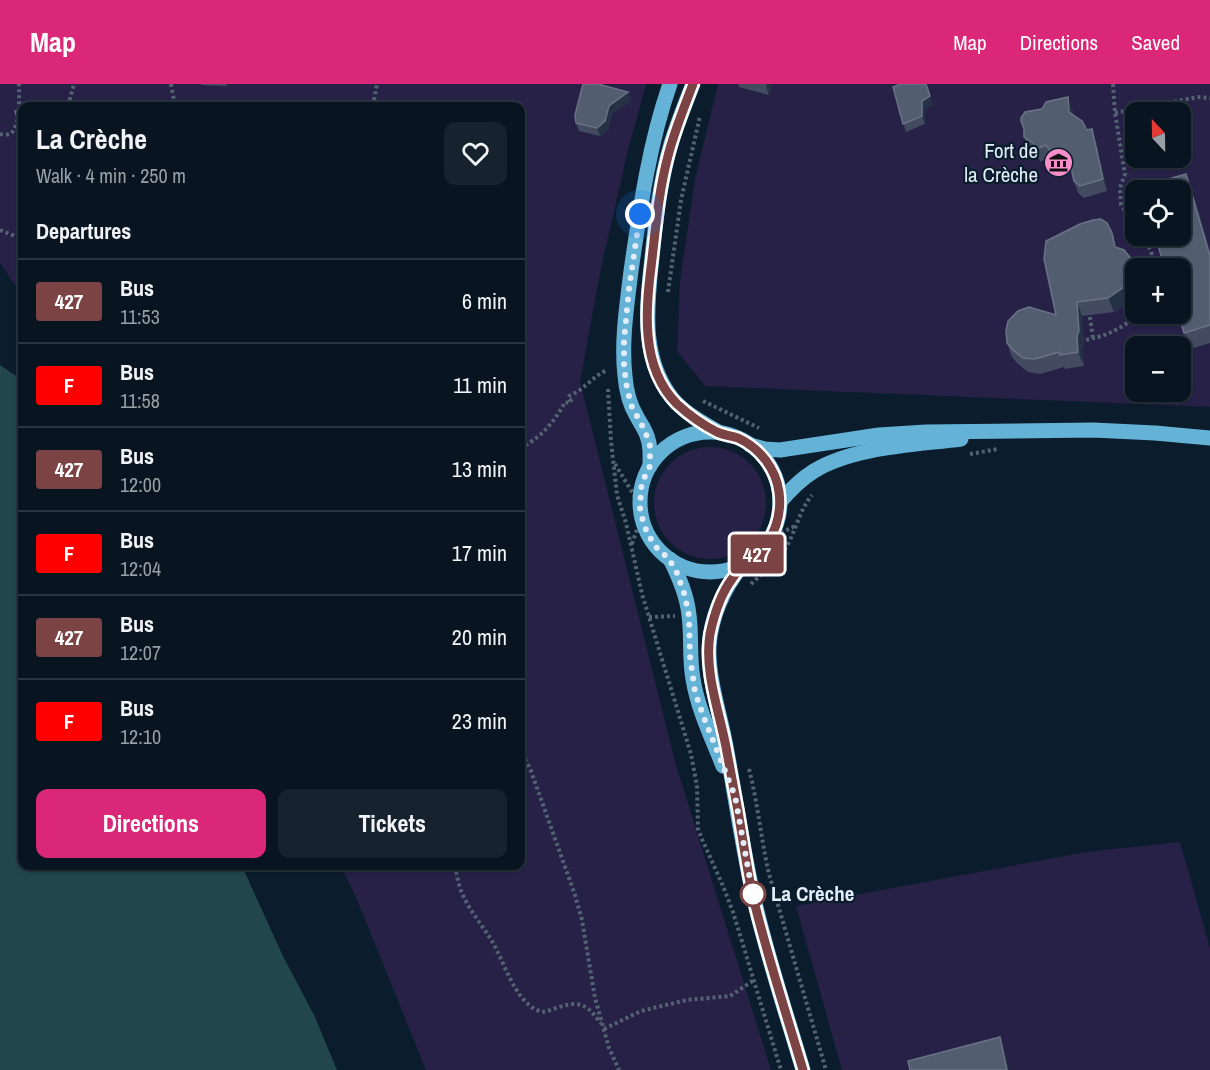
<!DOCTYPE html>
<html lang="en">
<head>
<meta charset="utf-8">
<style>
  body { margin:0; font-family:"Archivo Narrow",sans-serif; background:#16222e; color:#f1f3f6; height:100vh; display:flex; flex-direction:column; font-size:22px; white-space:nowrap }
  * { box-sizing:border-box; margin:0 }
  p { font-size:20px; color:#989fa5 }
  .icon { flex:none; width:33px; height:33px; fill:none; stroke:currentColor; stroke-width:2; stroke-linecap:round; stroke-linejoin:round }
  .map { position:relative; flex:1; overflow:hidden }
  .panel { position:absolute; left:18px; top:18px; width:507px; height:768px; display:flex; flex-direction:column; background:#081521; border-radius:12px; box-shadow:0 2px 4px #0004,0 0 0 2px #29343f }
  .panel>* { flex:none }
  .badge { padding:0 12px; border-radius:4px; font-size:21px; line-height:39px }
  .needle { width:39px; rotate:338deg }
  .tools { position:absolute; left:1125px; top:18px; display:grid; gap:12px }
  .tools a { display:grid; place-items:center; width:66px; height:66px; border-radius:12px; background:#081521; box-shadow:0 2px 4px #0004,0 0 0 2px #29343f; font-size:30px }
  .you { position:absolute; width:30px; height:30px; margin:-15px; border:4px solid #fff; border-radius:50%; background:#1a73e8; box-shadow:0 0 0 9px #1a73e833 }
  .map>.badge { position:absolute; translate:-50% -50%; box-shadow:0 0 0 3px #fff }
  h2 { padding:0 18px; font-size:22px; line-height:54px }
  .round { display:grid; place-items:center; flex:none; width:63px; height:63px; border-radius:12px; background:#16222e }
  .head { display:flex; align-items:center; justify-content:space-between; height:102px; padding:0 18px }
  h1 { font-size:28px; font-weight:800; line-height:45px }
  .primary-button { display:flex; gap:12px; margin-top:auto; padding:12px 18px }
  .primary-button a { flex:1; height:69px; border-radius:12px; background:#db2777; color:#fff; font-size:24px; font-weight:800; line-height:69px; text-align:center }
  .primary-button a+a { background:#16222e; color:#f1f3f6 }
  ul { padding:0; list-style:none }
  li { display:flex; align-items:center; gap:18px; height:84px; padding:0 18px; border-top:2px solid #29343f }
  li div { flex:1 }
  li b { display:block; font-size:22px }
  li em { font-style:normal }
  li .badge { min-width:66px; font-weight:700; text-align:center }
  header { display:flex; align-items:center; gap:36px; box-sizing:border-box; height:84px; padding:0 30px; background:#db2777; color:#fff }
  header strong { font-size:28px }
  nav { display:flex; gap:33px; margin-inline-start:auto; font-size:21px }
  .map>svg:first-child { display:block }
  .green { fill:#272148; fill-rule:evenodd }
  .water { fill:#21464c }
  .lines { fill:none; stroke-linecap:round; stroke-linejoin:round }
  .path { stroke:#546372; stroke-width:4; stroke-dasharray:3 3; stroke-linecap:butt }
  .primary { stroke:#64b3d7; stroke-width:15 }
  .wall { fill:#424b60 }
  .shaded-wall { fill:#253144 }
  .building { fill:#535d70; stroke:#6a7386; stroke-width:1.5 }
  .line-casing { stroke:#fff; stroke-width:14 }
  .line { stroke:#7b4343; stroke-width:9 }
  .walk { stroke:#e2edf9; stroke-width:6; stroke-dasharray:0 10.8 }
  .stop-dot { fill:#fff; stroke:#7b4343; stroke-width:3 }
  .labels { text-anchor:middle; stroke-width:4.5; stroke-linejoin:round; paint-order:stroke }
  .poi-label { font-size:21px; fill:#e2edf9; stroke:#0b1c2c; text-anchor:end }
  .stop-label { font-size:21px; font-weight:bold; fill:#e2edf9; stroke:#0b1c2c; text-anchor:start }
</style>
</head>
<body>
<header>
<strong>Map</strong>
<nav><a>Map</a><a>Directions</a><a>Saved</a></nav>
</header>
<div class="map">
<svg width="1210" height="986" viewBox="0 0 1210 986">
  <rect width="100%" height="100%" fill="#0b1c2c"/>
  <g class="green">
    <polygon points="0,0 646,0 628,66 601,184 580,298 675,678 771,986 426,986 358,818 341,782 520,782 520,22 22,22 22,211 0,179"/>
    <path d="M718,0H1210V323L705,302L677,267L680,197L695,96ZM1136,28H1180V74H1136ZM1136,106H1180V152H1136ZM1136,184H1180V230H1136ZM1136,262H1180V308H1136Z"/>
    <circle cx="710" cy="419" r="56"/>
    <polygon points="1180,758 1210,864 1210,986 842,986 796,822 1086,768"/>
  </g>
  <polygon class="water" points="0,281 22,296 22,782 242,782 282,870 315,933 337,986 0,986"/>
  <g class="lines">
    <g class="path">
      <polyline points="171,0 175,22"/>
      <polyline points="1113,0 1115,29 1125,90 1120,104 1121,121 1136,142"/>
      <polyline points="68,22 74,0"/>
      <polyline points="373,22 377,0"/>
      <polyline points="1115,29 1198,13 1210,14"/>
      <path d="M0,50C3,51 7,51 10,50C21,43 19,12 19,0"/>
      <polyline points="0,146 22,155"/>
      <polyline points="1143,152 1151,167 1155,184"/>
      <polyline points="668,208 681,116 700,32"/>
      <polyline points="1089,227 1093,254"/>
      <path d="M1080,257C1104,253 1121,246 1138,230"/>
      <polyline points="608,305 611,357 617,411 626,439 642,510 691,670 697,702 698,745 702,755 723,802 733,828 781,986"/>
      <polyline points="703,317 759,344"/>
      <path d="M520,364C540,355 555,337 565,318L569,319L571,317L568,313L569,312C584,306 593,292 607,286"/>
      <polyline points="970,370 998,365"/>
      <polyline points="615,380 640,421"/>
      <polyline points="770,454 795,442"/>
      <polyline points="632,460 641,433"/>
      <polyline points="762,489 767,459"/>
      <path d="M751,500C765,487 781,475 789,458C797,442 800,426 812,411"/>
      <polyline points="649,533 675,532"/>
      <polyline points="520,664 531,687 575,811 582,836 595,914 609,964 619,986"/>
      <path d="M749,685C758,720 761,755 769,790L826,986"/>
      <path d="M455,782C457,790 458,800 462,809C469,826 482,841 492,857C505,879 515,920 542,928C556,926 573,914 587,924C592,927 596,934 601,939"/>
      <polyline points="604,945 641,927 687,916 730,912 754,896"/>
    </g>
    <g class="primary">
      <path d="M693,0C685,20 677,40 671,60C660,97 656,135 652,173C647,221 640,273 672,314C684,329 703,339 720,349"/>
      <circle cx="710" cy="418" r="70"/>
      <polyline points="750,361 765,365 780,366 879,351 926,348 1093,346 1155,349 1210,354"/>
      <path d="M650,382C650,373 651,364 648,355C646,346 640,339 636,331C629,319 626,305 625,292C621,257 627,221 631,187C640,125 649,60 670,0"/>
      <path d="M780,418C790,406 801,395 814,387C853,363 915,361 961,355"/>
      <path d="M670,475C679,493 687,511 689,531C692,553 689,574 693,595C698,626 712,654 723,682"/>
      <path d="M743,480C724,504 711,531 709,563C708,596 720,629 726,662C735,711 742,761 753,810C766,870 786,928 803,986"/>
    </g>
  </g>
  <g class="wall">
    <polygon points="201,0 227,0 227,2 201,1"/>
    <polygon points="738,0 772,0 769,11 739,3"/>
    <polygon points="893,3 933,20 925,25 925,40 906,48"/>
    <polygon points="628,8 631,17 612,30 608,46 600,52 579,47 576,39"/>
    <polygon points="1072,25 1073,30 1096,57 1107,107 1084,114 1078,109 1074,97 1071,86 1058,84 1051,73 1040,78 1038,72 1029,65 1024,53"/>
    <polygon points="1192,106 1210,168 1210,259 1190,265 1184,249"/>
    <polygon points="1117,164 1133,177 1136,184 1136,202 1129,218 1114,228 1082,232 1084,261 1082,266 1084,282 1065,285 1064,283 1040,290 1028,288 1018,280 1012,273 1007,259 1056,231"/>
  </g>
  <g class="shaded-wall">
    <polygon points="767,0 772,0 769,11 766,2"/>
    <polygon points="628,8 631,17 612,30 608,46 600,52 597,44 609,22"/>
    <polygon points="930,12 933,20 925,25 925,40 922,32 922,17"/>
    <polygon points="1068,13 1072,25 1074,40 1069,28"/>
    <polygon points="1092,45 1096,57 1107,107 1103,95"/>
    <polygon points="1186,90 1192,106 1210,168 1210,172"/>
    <polygon points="1133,177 1136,184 1136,202 1129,218 1114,228 1108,214"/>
    <polygon points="1077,218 1082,232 1084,261 1082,266 1084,282 1078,268 1077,252"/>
    <polygon points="1000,953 1005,968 1009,986 1007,986"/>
  </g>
  <g class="building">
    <polygon points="583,0 598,0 628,8 609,22 605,37 597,44 576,39 575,31"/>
    <polygon points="901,0 926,0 930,12 922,17 922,32 903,40 893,3"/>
    <polygon points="1068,13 1069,28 1082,37 1087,46 1092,45 1103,95 1080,102 1074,97 1069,74 1054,72 1046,61 1036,65 1033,59 1024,53 1024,45 1021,37 1021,34 1025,28 1042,25 1046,18"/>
    <polygon points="48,20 48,22 35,22"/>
    <polygon points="22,25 22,51 15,27"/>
    <polygon points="1186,90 1210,172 1210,241 1184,249 1178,230 1180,230 1180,184 1165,184 1155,152 1180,152 1180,106 1142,106 1141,103"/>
    <polygon points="1101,135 1107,139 1112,149 1115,163 1124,166 1133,177 1133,181 1124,203 1108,214 1077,218 1079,247 1077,252 1078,268 1060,271 1059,268 1035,275 1023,274 1013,266 1007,259 1006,247 1008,237 1018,227 1029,223 1056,231 1044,175 1046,157 1080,140 1093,136"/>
    <polygon points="1000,953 1007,986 910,986 908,977"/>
  </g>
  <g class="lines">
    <defs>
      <path id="line" d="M693,0C684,24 674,48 668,72C659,106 656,140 652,175C646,223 639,282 677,320C689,331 703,341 717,348C724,351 731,352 738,354C760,364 776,385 779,408C782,430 775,453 759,468C749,478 740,482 732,495C720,511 714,531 710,550C704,588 719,626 726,663C730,684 734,706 738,727C743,756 747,785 753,813C767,871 786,929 803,986"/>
    </defs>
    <use href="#line" class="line-casing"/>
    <use href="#line" class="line"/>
    <polyline class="walk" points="640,130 629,205 624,256 624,280 626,299 631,321 645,347 650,362 650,382 645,392 641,404 640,427 647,449 657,464 669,475 677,489 685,512 689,532 690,572 695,608 704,634 735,712 753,812 753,810"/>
  </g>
  <defs>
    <symbol id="museum-disc" viewBox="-11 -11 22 22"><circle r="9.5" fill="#f98fca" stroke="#0b1c2c"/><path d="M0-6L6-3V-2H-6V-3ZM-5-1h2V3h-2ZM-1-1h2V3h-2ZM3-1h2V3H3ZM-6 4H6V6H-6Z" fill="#111"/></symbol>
  </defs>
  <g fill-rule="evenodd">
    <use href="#museum-disc" x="1042" y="62" width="33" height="33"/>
  </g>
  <circle class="stop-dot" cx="753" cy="810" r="12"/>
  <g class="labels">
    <g class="poi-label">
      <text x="1038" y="74">Fort de<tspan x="1038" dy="24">la Crèche</tspan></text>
    </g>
    <g class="stop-label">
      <text x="771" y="817">La Crèche</text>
    </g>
  </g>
</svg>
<div class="tools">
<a><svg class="needle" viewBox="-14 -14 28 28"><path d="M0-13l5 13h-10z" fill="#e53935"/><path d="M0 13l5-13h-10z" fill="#989fa5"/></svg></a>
<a><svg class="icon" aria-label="locate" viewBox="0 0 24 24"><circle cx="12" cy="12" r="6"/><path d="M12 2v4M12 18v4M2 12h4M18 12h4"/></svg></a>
<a>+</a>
<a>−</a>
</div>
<div class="you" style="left:640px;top:130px"></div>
<b class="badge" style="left:757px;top:470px;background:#7b4343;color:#fff">427</b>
<section class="panel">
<div class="head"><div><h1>La Crèche</h1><p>Walk · 4 min · 250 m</p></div><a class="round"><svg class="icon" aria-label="heart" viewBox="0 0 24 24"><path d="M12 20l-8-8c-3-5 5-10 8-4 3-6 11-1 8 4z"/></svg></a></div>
<h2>Departures</h2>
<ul>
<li><span class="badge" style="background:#7b4343;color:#fff">427</span><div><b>Bus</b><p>11:53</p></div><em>6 min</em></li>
<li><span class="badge" style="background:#fe0000;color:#fff">F</span><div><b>Bus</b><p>11:58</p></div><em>11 min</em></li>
<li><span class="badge" style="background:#7b4343;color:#fff">427</span><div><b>Bus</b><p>12:00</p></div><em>13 min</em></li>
<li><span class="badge" style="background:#fe0000;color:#fff">F</span><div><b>Bus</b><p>12:04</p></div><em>17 min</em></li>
<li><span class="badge" style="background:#7b4343;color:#fff">427</span><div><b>Bus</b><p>12:07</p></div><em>20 min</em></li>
<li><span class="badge" style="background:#fe0000;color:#fff">F</span><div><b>Bus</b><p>12:10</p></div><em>23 min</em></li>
</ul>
<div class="primary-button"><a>Directions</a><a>Tickets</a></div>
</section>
</div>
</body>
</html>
